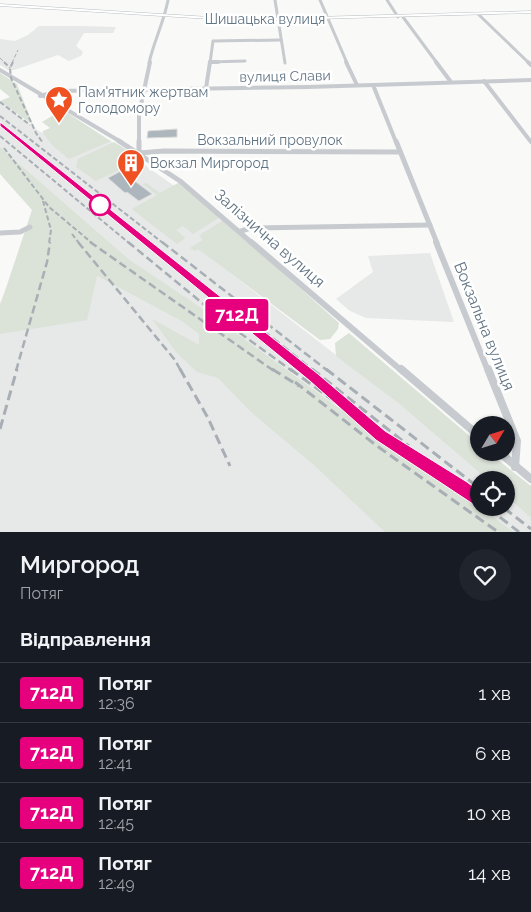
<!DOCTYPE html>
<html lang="uk">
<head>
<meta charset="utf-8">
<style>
  body { margin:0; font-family:Raleway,sans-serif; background:#20242c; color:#f1f3f6; height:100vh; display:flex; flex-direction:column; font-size:19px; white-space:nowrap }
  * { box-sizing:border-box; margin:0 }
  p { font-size:16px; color:#9ea1a6 }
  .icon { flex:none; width:28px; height:28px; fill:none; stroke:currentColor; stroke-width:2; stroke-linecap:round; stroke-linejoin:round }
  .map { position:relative; height:532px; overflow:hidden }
  .panel { display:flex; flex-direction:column; background:#171b24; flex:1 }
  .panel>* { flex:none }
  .badge { padding:0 10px; border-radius:4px; font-size:18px; line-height:32px }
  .needle { width:32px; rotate:52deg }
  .buttons { position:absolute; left:470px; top:416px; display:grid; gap:10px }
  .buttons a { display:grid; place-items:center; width:45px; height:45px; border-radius:50%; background:#171b24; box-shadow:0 1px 4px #0004; font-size:25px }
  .map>.badge { position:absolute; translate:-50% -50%; box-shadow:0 0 0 2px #fff }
  h2 { padding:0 20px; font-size:19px; line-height:45px }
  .round { display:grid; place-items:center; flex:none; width:52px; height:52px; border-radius:26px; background:#20242c }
  .overview { display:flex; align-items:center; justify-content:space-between; height:85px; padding:0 20px }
  h1 { font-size:24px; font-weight:600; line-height:38px }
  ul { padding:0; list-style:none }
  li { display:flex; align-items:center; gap:15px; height:60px; padding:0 20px; border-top:1px solid #363941 }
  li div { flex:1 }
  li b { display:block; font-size:19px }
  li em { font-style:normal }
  li .badge { min-width:55px; font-weight:700; text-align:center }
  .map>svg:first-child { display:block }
  .built { fill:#e7e8e8 }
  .green { fill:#dbe2d8 }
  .building { fill:#adb6bc; stroke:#dbdbd9 }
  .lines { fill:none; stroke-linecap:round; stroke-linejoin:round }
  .secondary-casing { stroke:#b9bfc3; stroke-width:1 }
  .street-far4 { stroke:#c7cbcf; stroke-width:3 }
  .street-far3 { stroke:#c7cbcf; stroke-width:4 }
  .street-far2 { stroke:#c7cbcf; stroke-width:5 }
  .street-far1 { stroke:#c7cbcf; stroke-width:6 }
  .street { stroke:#c7cbcf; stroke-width:8 }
  .secondary { fill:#fff; fill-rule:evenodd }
  .rail-far3 { stroke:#a7aeb4; stroke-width:1; stroke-dasharray:4 2; stroke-linecap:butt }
  .rail-far2 { stroke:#a7aeb4; stroke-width:2; stroke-dasharray:5 2.5; stroke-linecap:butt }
  .rail-far1 { stroke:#a7aeb4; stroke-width:2.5; stroke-dasharray:8 4; stroke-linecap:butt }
  .rail { stroke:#a7aeb4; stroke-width:3; stroke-dasharray:10 5; stroke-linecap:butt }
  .line { fill:#e6007e; stroke:#fff }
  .stop-dot { fill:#fff; stroke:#e6007e; stroke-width:2.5 }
  .labels { text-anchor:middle; stroke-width:5; stroke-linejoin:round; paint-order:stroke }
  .far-street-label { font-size:14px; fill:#627584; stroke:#fff }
  .far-poi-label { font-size:14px; fill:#627584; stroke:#fff; text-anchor:start }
  .street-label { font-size:16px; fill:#627584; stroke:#fff }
</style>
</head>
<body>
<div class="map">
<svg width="531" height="532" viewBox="0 0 531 532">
  <rect width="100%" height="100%" fill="#f9f9f7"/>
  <g class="built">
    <polygon points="39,26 82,26 116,27 113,33 84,33 76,46 83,52 81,56 69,61 58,55 14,70 8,70 0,65 0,39 15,41 28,35"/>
    <polygon points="0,101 40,132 109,140 230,225 199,249 398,403 488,480 479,480 479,507 421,465 378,436 251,343 130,260 0,147"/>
    <polygon points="29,234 97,276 183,322 475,532 0,532 0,303"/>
    <polygon points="430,253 454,322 366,318 350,311 336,299 373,272 368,256"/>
    <polygon points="506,496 531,518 531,532 506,532 479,508 506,508"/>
  </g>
  <g class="green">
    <polygon points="0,73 17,84 33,125 0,101 10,97 0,89"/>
    <polygon points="66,112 109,140 111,141 69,159 53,146 43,133 43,131 50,128 42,122 52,116"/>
    <polygon points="114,142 141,158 124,167 137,177 134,178 121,169 96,181 76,167 78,159"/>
    <polygon points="0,147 130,260 216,318 375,434 465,495 513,532 385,532 315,466 251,412 218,378 197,372 177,353 152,319 199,345 199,334 183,322 97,276 87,320 0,334 0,306 32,210 0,174"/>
    <polygon points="146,183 160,193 178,183 220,217 193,234 183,226 176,230 185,238 177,244 132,209 157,195 143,184"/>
    <polygon points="224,220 339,323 338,329 330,339 320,340 198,249 195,251 190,248 203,240 200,237 201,234"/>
    <polygon points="349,333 479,444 479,452 489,453 531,486 531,518 506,496 506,480 488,480 398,403 336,356 335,343"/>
  </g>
  <g class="building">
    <polygon points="177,129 177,137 147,138 148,131"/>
    <polygon points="121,171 140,185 152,194 139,201 127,192 125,193 108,178"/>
  </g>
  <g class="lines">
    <defs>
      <polygon id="secondary" points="0,4 242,19 531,11 531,13 242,21 0,6"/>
    </defs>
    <use href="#secondary" class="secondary-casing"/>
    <g class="street-far4">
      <polyline points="275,0 285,63"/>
      <polyline points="320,0 347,63"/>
      <polyline points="387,0 398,17"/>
      <polyline points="478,14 529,63"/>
      <polyline points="403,17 437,63"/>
      <polyline points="210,62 245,61"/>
      <path d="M149,63C154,41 164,22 168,0"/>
      <polyline points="210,63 213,41 281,40"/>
    </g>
    <g class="street-far3">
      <polyline points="210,62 218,62"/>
      <polyline points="346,62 357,85"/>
      <polyline points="436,62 451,82"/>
      <polyline points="528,62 531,65"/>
      <polyline points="0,70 121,142"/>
      <polyline points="484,81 531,142"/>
      <polyline points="373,85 396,142"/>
      <polyline points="206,88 210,62"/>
      <polyline points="40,96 59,91 308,87 531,80"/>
      <polyline points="139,142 139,114 150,62"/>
    </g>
    <g class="street-far2">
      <polyline points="119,141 180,181 252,243"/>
      <polyline points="139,141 139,153 164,151 400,152"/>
      <polyline points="396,141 437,243"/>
      <polyline points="241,231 251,228 430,225"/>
      <polyline points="0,233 20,232 30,227"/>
    </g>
    <g class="street-far1">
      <polyline points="251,242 402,371"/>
      <polyline points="436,242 488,371"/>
    </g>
    <g class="street">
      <polyline points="401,369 479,436"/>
      <polyline points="488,369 517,441 515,467"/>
      <polyline points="499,452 531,479"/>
    </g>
    <use href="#secondary" class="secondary"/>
    <g class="rail-far3">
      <polyline points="0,58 5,63"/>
      <polyline points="12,63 18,50"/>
    </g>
    <g class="rail-far2">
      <polyline points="4,62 10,68"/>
      <polyline points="13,62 10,68 11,78 36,133 43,143"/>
      <polyline points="0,102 30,125"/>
      <polyline points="0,116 163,243"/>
      <polyline points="0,124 148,243"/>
      <polyline points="0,136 129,243"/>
      <polyline points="4,148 49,207 92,243"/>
      <polyline points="43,201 51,230 49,243"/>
      <polyline points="72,234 79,243"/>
    </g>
    <g class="rail-far1">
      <polyline points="78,242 175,360 181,371"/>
      <polyline points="90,242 274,371"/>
      <polyline points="128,242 229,325 292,371"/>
      <polyline points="146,242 230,309"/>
      <polyline points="162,242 328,371"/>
      <polyline points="226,301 314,371"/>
      <polyline points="16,371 47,262 50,242"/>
    </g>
    <g class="rail">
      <polyline points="180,369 208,418 230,466"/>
      <polyline points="272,369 299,386"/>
      <polyline points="290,369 381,435 479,500"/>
      <polyline points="312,369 409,446"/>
      <polyline points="326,369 479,488"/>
      <polyline points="295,382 377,446 498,532"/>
      <polyline points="0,429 17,369"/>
      <polyline points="488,508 519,532"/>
      <polyline points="504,508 531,529"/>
    </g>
  </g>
  <polygon class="line" points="0,122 318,374 385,431 467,482 484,495 486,500 484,505 479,508 376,440 310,381 0,126"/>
  <defs>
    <symbol id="sight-pin" viewBox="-11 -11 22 30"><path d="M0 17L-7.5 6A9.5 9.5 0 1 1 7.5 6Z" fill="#ef5122" stroke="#fff"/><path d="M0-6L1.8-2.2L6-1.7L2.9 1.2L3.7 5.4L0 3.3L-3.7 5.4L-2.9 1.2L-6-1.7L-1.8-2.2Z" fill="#fff"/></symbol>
    <symbol id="building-pin" viewBox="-11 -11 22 30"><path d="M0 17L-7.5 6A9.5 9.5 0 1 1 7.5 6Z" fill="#ef5122" stroke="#fff"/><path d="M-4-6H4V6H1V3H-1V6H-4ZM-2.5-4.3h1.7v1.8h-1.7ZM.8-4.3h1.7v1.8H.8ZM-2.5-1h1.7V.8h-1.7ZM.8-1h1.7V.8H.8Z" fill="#fff"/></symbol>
  </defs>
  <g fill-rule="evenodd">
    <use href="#sight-pin" x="43" y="84" width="32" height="43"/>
    <use href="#building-pin" x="115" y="147" width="32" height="43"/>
  </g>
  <circle class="stop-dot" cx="100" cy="205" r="10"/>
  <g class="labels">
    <g class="far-street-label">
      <text x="265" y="24">Шишацька вулиця</text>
      <text transform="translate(285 76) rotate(-1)" y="5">вулиця Слави</text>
      <text x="270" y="145">Вокзальний провулок</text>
    </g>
    <g class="far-poi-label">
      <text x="78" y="97">Пам'ятник жертвам<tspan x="78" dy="16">Голодомору</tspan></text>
      <text x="150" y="168">Вокзал Миргород</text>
    </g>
    <g class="street-label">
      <text transform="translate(270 238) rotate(41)" y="6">Залізнична вулиця</text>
      <text transform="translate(485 326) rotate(68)" y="6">Вокзальна вулиця</text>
    </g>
  </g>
</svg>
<div class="buttons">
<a><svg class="needle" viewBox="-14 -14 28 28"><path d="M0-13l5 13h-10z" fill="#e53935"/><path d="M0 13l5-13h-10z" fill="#9ea1a6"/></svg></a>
<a><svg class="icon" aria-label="locate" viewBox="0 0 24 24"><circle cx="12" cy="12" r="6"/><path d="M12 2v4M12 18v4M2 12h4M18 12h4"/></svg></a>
</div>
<b class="badge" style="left:237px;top:315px;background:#e6007e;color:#fff">712Д</b>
</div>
<section class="panel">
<div class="overview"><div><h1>Миргород</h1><p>Потяг</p></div><a class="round"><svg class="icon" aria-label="heart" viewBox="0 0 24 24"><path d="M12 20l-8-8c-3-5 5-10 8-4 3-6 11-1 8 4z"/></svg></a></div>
<h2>Відправлення</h2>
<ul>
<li><span class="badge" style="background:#e6007e;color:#fff">712Д</span><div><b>Потяг</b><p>12:36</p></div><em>1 хв</em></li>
<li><span class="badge" style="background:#e6007e;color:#fff">712Д</span><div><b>Потяг</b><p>12:41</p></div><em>6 хв</em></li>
<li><span class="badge" style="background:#e6007e;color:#fff">712Д</span><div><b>Потяг</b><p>12:45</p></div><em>10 хв</em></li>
<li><span class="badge" style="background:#e6007e;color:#fff">712Д</span><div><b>Потяг</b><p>12:49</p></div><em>14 хв</em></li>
</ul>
</section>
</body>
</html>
